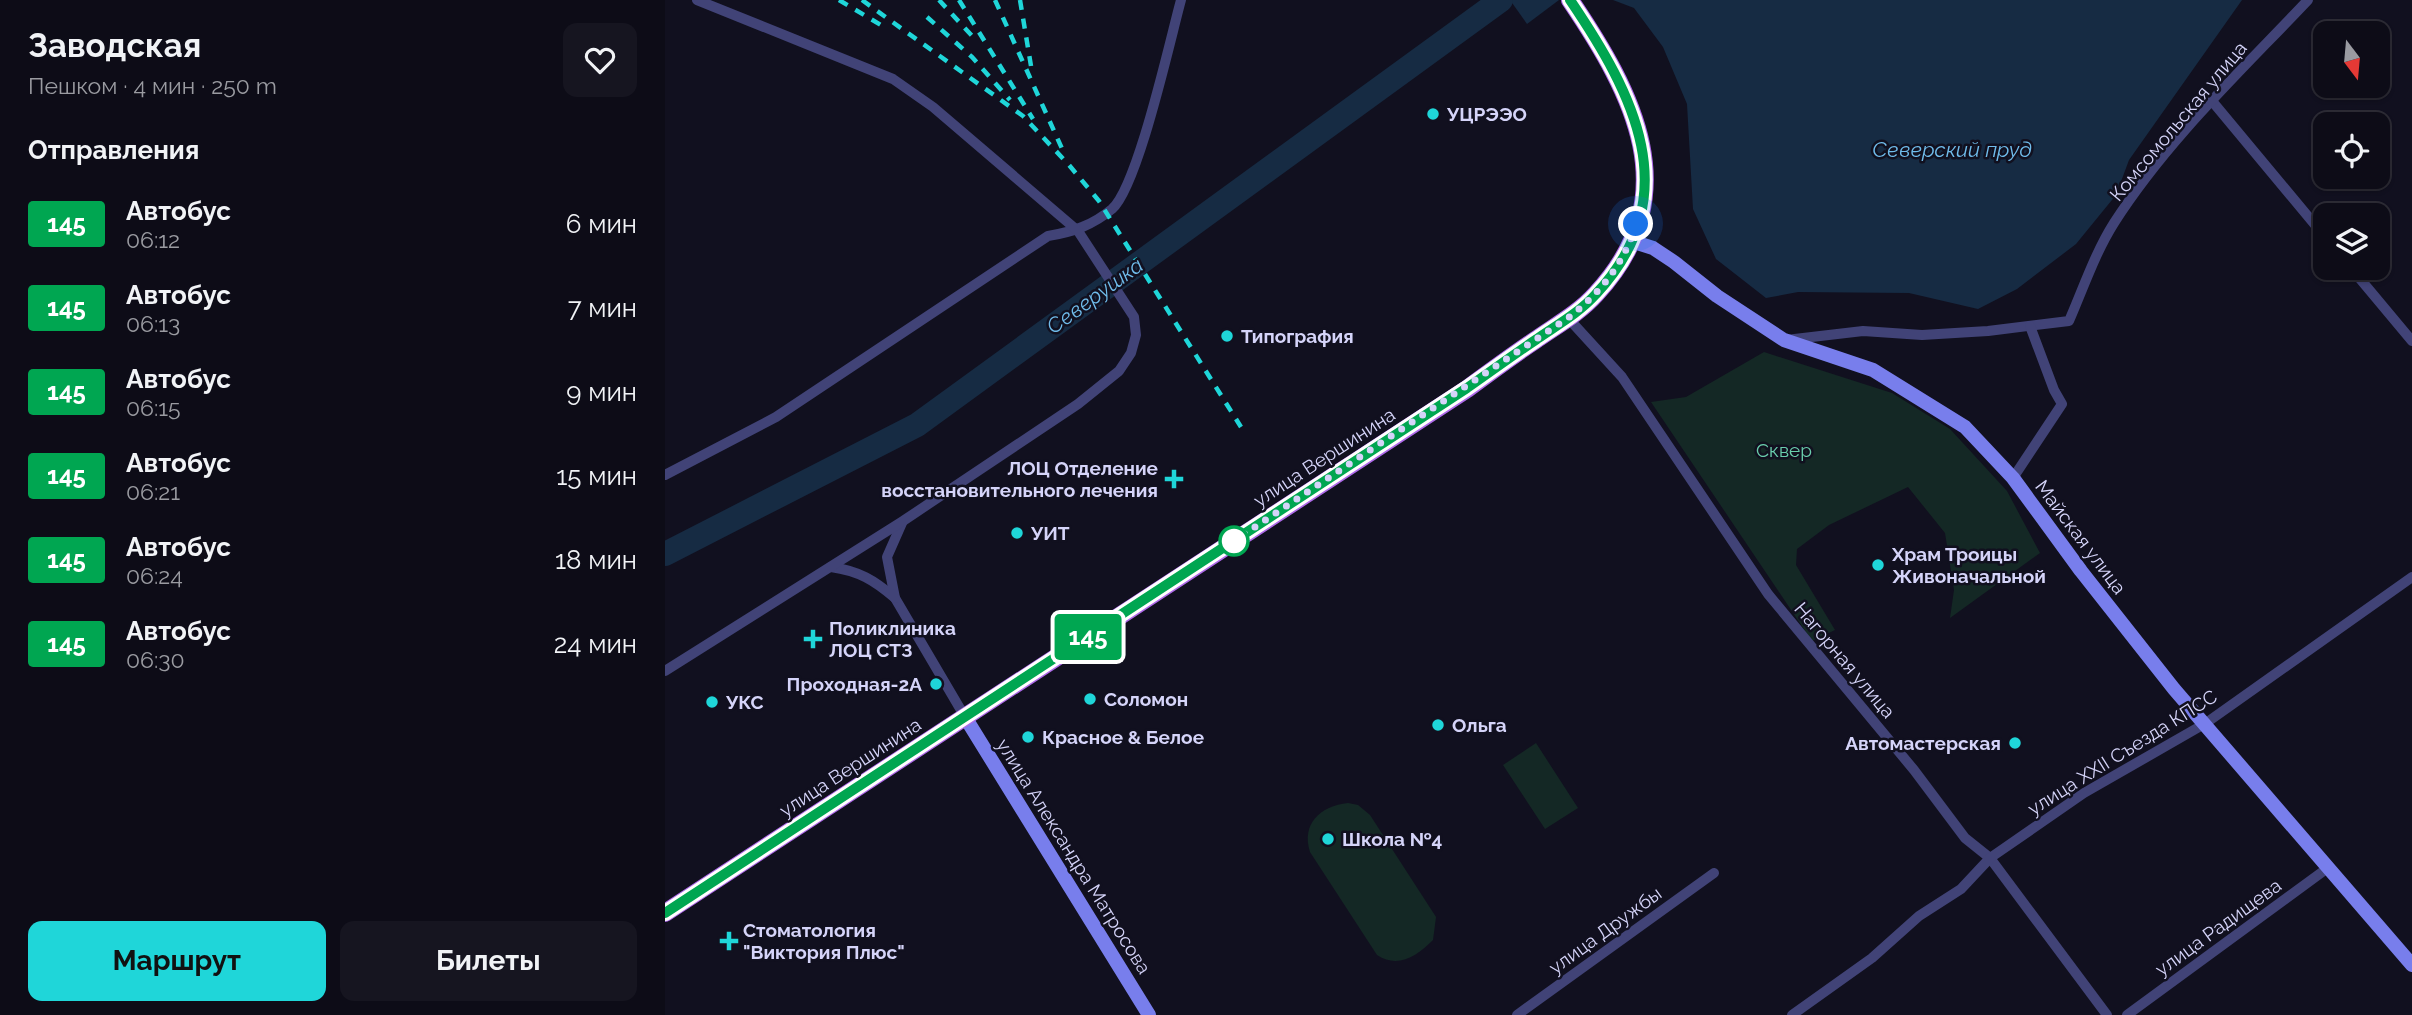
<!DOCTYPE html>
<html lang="ru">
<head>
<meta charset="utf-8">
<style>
  body { margin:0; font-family:Raleway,sans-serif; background:#161520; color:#f1f3f6; height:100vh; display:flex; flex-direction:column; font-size:26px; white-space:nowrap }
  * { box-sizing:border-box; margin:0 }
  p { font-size:23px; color:#9a9ba1 }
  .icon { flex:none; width:38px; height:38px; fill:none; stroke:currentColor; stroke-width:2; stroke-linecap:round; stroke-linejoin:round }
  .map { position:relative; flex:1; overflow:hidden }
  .side { display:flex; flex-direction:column; background:#0d0c17; width:665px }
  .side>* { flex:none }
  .badge { padding:0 14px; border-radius:5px; font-size:24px; line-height:46px }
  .needle { width:46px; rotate:164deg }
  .tools { position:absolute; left:1648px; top:21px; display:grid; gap:14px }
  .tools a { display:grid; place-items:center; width:77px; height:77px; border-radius:14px; background:#0d0c17; box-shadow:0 2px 5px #0004,0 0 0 2px #2d2c36; font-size:35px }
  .you { position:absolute; width:35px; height:35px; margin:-18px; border:5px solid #fff; border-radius:50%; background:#1a73e8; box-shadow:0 0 0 10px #1a73e833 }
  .map>.badge { position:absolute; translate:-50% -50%; box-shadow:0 0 0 4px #fff }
  h2 { padding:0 28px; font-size:26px; line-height:63px }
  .round { display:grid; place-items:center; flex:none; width:74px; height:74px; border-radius:14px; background:#161520 }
  .head { display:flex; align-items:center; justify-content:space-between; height:119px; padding:0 28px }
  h1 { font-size:33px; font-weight:700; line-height:52px }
  .cta { display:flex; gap:14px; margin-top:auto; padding:14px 28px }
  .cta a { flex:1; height:80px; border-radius:14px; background:#1fd6d9; color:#111; font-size:28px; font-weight:700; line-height:80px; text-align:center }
  .cta a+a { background:#161520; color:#f1f3f6 }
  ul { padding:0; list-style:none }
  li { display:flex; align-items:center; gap:21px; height:84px; padding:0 28px }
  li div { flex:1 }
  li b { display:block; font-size:26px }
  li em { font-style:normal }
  li .badge { min-width:77px; font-weight:700; text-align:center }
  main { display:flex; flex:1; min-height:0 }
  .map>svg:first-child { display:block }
  .green { fill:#142825 }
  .water { fill:#162b43 }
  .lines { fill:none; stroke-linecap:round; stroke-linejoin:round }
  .river { stroke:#162b43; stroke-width:24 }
  .street { stroke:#414377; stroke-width:10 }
  .secondary { stroke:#787eec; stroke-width:14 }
  .primary { stroke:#af6aea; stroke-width:18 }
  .rail { stroke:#1fd6d9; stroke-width:4.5; stroke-dasharray:10 9; stroke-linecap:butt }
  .line-casing { stroke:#fff; stroke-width:16 }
  .line { stroke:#00a651; stroke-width:10 }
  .walk { stroke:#d5d4f9; stroke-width:7; stroke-dasharray:0 12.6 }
  .poi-dot { fill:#1fd6d9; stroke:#11101f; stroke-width:2.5 }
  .stop-dot { fill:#fff; stroke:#00a651; stroke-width:3.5 }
  .labels { text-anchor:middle; stroke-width:5; stroke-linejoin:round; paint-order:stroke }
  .poi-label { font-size:19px; font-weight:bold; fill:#d5d4f9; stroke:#11101f; text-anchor:start }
  .street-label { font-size:19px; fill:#d5d4f9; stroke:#11101f }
  .park-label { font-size:19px; fill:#6acead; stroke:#11101f }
  .water-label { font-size:21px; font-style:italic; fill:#70bceb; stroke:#11101f }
</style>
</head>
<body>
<main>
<section class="side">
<div class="head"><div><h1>Заводская</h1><p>Пешком · 4 мин · 250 m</p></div><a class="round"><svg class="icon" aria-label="heart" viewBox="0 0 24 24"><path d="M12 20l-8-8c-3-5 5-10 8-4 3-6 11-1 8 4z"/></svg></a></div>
<h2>Отправления</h2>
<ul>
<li><span class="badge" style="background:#00a651;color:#fff">145</span><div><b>Автобус</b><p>06:12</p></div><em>6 мин</em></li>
<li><span class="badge" style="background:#00a651;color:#fff">145</span><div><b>Автобус</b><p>06:13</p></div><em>7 мин</em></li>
<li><span class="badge" style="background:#00a651;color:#fff">145</span><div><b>Автобус</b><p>06:15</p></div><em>9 мин</em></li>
<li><span class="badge" style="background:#00a651;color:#fff">145</span><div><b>Автобус</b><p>06:21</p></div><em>15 мин</em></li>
<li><span class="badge" style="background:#00a651;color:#fff">145</span><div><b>Автобус</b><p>06:24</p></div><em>18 мин</em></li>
<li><span class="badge" style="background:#00a651;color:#fff">145</span><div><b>Автобус</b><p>06:30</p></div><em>24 мин</em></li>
</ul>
<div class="cta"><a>Маршрут</a><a>Билеты</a></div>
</section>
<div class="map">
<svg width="1747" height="1015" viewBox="0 0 1747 1015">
  <rect width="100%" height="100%" fill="#11101f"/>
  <g class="green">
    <polygon points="1099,352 1227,393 1285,429 1342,491 1375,553 1285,618 1289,590 1280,533 1243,487 1164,525 1132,549 1131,565 1170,630 1147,641 986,402 1021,397"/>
    <polygon points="871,743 913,808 880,829 838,765"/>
    <path d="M683,803L693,805L705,815L771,917L768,940C752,956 733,969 712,955L645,852C636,824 655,806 683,803Z"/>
  </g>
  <g class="water">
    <polygon points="845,0 894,0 862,24"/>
    <polygon points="948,0 1577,0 1464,160 1451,195 1411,244 1352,289 1313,309 1244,293 1133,292 1101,298 1051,259 1028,209 1022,104 998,47 969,8"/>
  </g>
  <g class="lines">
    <polyline class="river" points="0,554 252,425 836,0"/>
    <g class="street">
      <polyline points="1547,101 1661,238"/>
      <polyline points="1686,268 1747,341"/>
      <polyline points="903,318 957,377 1103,594 1249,770 1300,838 1325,858 1442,1015"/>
      <path d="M1121,340L1198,331L1257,335L1323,331L1404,321C1418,289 1430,253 1449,223C1502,140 1576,71 1643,0"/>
      <path d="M0,475L111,417L383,236C408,232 428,225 447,209C473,186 505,40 516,0"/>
      <polyline points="1348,478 1397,404 1389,390 1365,326"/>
      <polyline points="237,523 222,557 230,598 300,717"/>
      <path d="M166,567C194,571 209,580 230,598"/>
      <polyline points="0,671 238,521 413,404 454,371 466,353 471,335 469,317 413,231 268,107 228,79 32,0"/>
      <polyline points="852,1015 1049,873"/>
      <polyline points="1127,1015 1207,958 1254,916 1296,889 1325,858 1419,793 1541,723 1747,577"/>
      <polyline points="1462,1015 1664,867"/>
    </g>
    <g class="secondary">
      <polyline points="966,241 988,248 1009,262 1052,296 1119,340 1208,370 1300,427 1348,478 1416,571 1509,689 1747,965"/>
      <polyline points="300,717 484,1015"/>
    </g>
    <path class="primary" d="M0,913L802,389C825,372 848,355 872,339C892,325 914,313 931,294C1023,195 968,93 905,0"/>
    <g class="rail">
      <polyline points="174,0 221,28"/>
      <polyline points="197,0 358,116 404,165 434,201 576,427"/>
      <polyline points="274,0 308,37"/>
      <polyline points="294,0 368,119"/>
      <polyline points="330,0 399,153"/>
      <polyline points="355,0 366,66"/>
      <polyline points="262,17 307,57 345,100"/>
    </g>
  </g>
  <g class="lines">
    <defs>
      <path id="line" d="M0,913L802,388C825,372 848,355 872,339C892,325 914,313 931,294C1023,196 968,93 905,0"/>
    </defs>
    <use href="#line" class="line-casing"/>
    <use href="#line" class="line"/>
    <path class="walk" d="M569,541L903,318C935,293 959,264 971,224"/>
  </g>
  <g class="poi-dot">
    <circle cx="768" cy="114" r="7"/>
    <circle cx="562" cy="336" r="7"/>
    <path d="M505.5 468.5h7v7h7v7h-7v7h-7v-7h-7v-7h7z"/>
    <circle cx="352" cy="533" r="7"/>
    <circle cx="1213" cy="565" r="7"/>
    <path d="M144.5 628.5h7v7h7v7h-7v7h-7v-7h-7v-7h7z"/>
    <circle cx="271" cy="684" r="7"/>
    <circle cx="425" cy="699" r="7"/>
    <circle cx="47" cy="702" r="7"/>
    <circle cx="773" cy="725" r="7"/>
    <circle cx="363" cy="737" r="7"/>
    <circle cx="1350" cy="743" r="7"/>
    <circle cx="663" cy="839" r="7"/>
    <path d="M60.5 930.5h7v7h7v7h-7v7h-7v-7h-7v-7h7z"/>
  </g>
  <circle class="stop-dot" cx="569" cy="541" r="14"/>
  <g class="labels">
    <g class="poi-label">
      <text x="782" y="121">УЦРЭЭО</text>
      <text x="576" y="343">Типография</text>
      <text x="493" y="475" text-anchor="end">ЛОЦ Отделение<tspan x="493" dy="22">восстановительного лечения</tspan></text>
      <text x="366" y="540">УИТ</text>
      <text x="1227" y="561">Храм Троицы<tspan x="1227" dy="22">Живоначальной</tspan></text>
      <text x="164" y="635">Поликлиника<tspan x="164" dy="22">ЛОЦ СТЗ</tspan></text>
      <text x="257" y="691" text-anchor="end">Проходная-2А</text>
      <text x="439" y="706">Соломон</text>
      <text x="61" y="709">УКС</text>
      <text x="787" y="732">Ольга</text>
      <text x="377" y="744">Красное &amp; Белое</text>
      <text x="1336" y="750" text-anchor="end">Автомастерская</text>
      <text x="677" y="846">Школа №4</text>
      <text x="78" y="937">Стоматология<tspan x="78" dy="22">"Виктория Плюс"</tspan></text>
    </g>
    <g class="street-label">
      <text transform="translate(1513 121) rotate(-50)" y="7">Комсомольская улица</text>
      <text transform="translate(659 457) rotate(-33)" y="7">улица Вершинина</text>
      <text transform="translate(1416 537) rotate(53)" y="7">Майская улица</text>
      <text transform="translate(1180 660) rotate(50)" y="7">Нагорная улица</text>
      <text transform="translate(1457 752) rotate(-32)" y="7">улица XXII Съезда КПСС</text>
      <text transform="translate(185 767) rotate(-33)" y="7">улица Вершинина</text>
      <text transform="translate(409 856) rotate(58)" y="7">улица Александра Матросова</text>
      <text transform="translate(1553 927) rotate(-36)" y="7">улица Радищева</text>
      <text transform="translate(940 930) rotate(-36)" y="7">улица Дружбы</text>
    </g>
    <g class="park-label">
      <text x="1119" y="457">Сквер</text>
    </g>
    <g class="water-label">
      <text x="1287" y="157">Северский пруд</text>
      <text transform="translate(430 296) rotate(-36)" y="7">Северушка</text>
    </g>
  </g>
</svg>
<div class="tools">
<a><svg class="needle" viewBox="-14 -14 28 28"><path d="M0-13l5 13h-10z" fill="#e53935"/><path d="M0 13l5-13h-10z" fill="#9a9ba1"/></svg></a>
<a><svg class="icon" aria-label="locate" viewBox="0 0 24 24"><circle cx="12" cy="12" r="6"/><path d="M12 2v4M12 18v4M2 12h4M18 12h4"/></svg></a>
<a><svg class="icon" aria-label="layers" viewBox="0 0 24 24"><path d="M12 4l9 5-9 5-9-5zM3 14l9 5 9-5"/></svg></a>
</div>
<div class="you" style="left:971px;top:224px"></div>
<b class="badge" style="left:423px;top:637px;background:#00a651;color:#fff">145</b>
</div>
</main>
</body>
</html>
